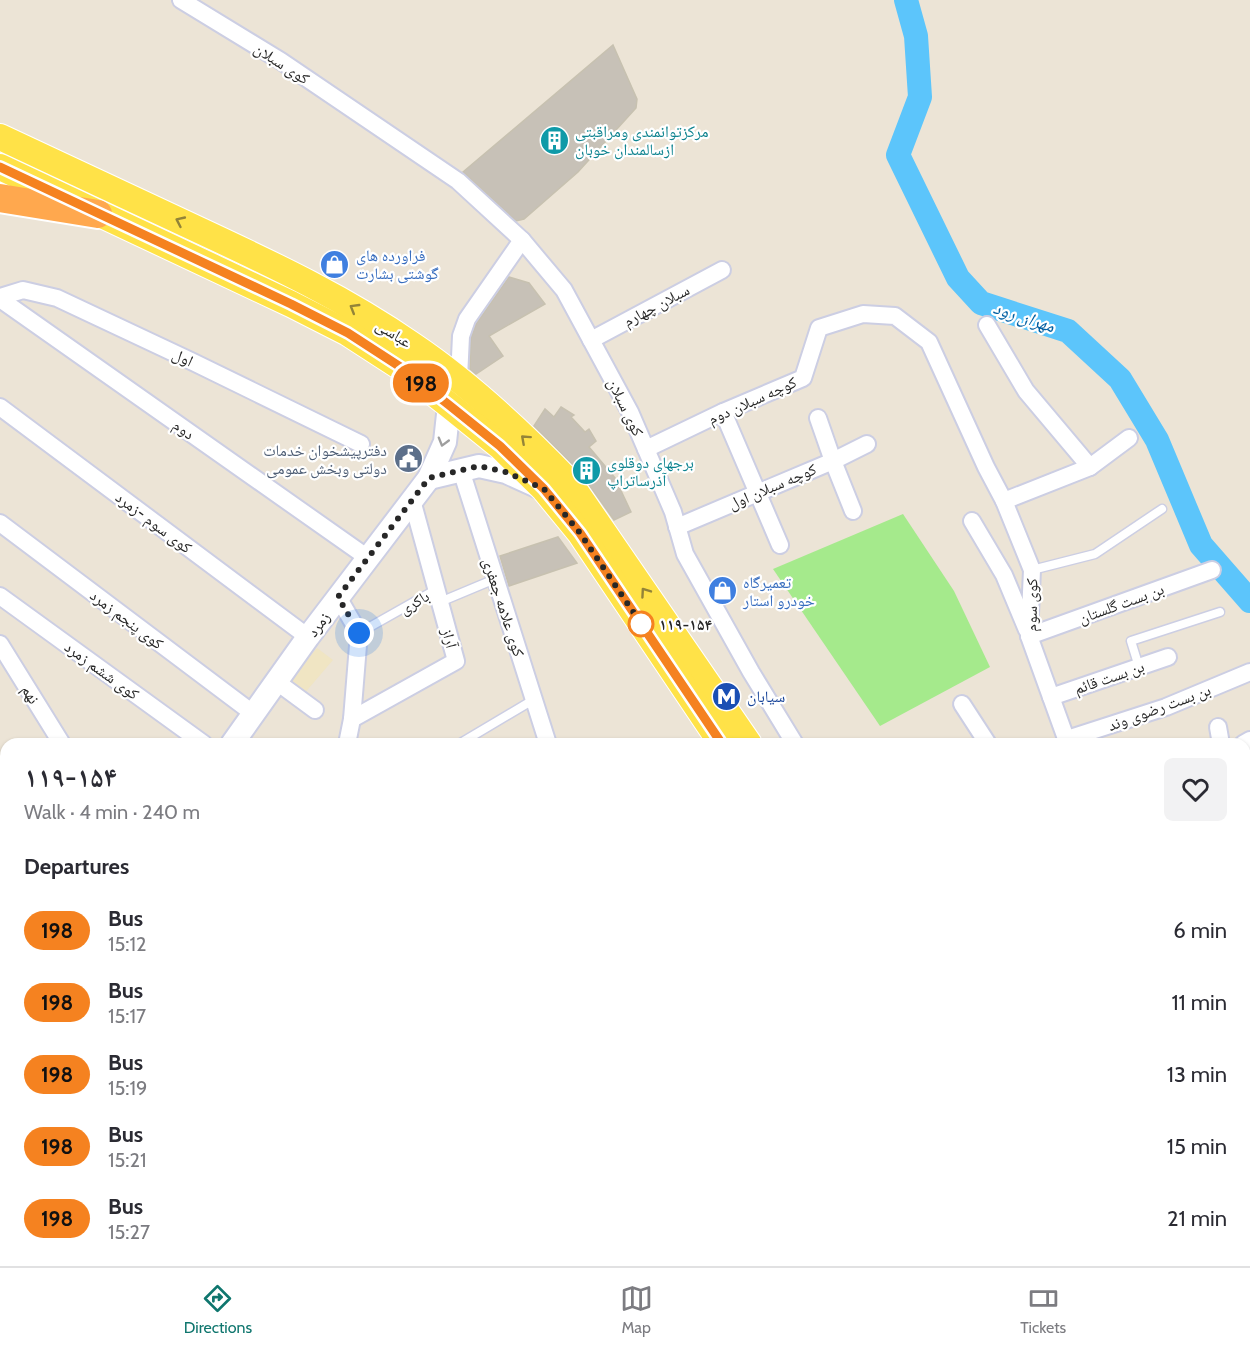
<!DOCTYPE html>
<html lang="en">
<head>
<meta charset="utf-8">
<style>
  body { margin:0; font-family:Cabin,"Noto Naskh Arabic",sans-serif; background:#f2f2f3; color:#2b2b33; height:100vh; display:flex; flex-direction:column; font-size:22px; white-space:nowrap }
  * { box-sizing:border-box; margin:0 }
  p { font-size:20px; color:#7c7c81 }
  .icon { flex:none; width:33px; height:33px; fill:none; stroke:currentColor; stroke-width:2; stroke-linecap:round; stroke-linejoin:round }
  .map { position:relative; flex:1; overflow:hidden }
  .details { position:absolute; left:0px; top:738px; width:1251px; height:528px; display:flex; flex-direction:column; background:#fff; border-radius:18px 18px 0 0; box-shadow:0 2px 4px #0004 }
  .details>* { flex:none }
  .badge { padding:0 12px; border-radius:20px; font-size:21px; line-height:39px }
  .you { position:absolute; width:30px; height:30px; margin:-15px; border:4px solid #fff; border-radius:50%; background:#1a73e8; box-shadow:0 0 0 9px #1a73e833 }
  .map>.badge { position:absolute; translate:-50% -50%; box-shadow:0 0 0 3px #fff }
  h2 { padding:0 24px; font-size:22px; line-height:54px }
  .round { display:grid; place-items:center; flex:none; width:63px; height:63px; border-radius:9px; background:#f2f2f3 }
  .head { display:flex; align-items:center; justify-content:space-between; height:102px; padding:0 24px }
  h1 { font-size:28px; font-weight:800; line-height:45px }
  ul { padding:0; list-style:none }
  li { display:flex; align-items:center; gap:18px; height:72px; padding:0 24px }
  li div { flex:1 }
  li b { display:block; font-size:22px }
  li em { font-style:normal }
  li .badge { min-width:66px; font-weight:700; text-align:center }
  .tabs { display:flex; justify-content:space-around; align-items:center; height:84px; border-top:2px solid #e1e1e2; background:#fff; font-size:16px; color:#7c7c81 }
  .tabs a { display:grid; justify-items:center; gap:3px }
  .tabs .on { color:#0f766e }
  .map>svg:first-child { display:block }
  .education { fill:#f0e5c3 }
  .green { fill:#a5ea8c }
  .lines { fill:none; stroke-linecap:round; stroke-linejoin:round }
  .river { stroke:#5cc5fb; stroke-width:24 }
  .building { fill:#c7c1b7; stroke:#c7c1b0; stroke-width:1.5 }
  .lane-casing { stroke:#cccee3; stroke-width:11 }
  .street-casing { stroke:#cccee3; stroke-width:20 }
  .secondary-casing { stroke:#cccee3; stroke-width:26 }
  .primary-casing { stroke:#fff; stroke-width:28 }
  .highway-casing { stroke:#fff; stroke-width:32 }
  .lane { stroke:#fff; stroke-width:8 }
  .street { stroke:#fff; stroke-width:16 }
  .secondary { stroke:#fff; stroke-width:22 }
  .primary { stroke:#ffe248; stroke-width:26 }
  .highway { stroke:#ffa84e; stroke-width:28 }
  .oneway { stroke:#938438 }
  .oneway2 { stroke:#9e9e9e }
  .line-casing { stroke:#fff; stroke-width:14 }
  .line { stroke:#f58220; stroke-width:9 }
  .walk { stroke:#272727; stroke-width:6; stroke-dasharray:0 10.8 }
  .stop-dot { fill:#fff; stroke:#f58220; stroke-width:3 }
  .labels { text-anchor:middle; stroke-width:4.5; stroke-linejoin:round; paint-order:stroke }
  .street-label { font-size:16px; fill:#272727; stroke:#fff }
  .culture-label { font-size:16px; fill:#0d838f; stroke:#fff; text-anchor:start }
  .shop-label { font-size:16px; fill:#366cbe; stroke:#fff; text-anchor:start }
  .service-label { font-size:16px; fill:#4e5e75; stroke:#fff; text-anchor:end }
  .stop-label { font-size:16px; font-weight:bold; fill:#272727; stroke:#fff; text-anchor:start }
  .transit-label { font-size:16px; fill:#164399; stroke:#fff; text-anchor:start }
  .water-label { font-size:18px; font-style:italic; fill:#005fa2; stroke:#fff }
</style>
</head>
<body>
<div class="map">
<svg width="1250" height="1266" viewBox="0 0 1250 1266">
  <rect width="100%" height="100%" fill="#ece4d6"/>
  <polygon class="education" points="317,648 333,660 303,695 287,684"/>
  <g class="green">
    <polygon points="903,514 954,591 990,667 880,726 773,569"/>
    <polygon points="0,1087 6,1100 6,1239 0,1227"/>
    <polygon points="16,1260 84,1260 87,1266 19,1266"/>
    <polygon points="976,1260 1077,1260 1083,1266 978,1266 973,1264"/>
  </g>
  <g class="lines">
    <polyline class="river" points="906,0 916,36 920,97 898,155 958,278 981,303 1068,331 1120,379 1157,440 1201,545 1250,601"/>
  </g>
  <g class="building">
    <polygon points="613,45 637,99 636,108 578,172 524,219 516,221 463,172"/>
    <polygon points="509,277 529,283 545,304 489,336 503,356 476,374 470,369 471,338 476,324"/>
    <polygon points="561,407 574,415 571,417 585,432 589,429 596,441 589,447 615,478 631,512 614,520 580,472 534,426 545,409 554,417"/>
    <polygon points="558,537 577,563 509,586 500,556"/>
  </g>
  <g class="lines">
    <defs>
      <g id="lane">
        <polyline points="1032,570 1095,554 1162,509"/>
        <polyline points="440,602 495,579"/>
        <polyline points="359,633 437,589"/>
        <polyline points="1139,667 1131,641 1220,612"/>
        <polyline points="459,744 533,700"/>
        <polyline points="1245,1007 1250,1002"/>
        <polyline points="617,1261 624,1266"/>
        <polyline points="287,1266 292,1260"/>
        <polyline points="439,1266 444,1260"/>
        <polyline points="643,1266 647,1260"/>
        <polyline points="715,1266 720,1260"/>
        <polyline points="850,1266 856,1260"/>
      </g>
      <g id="street">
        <polyline points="181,0 281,61 458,181 522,240 564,290 630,412 673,512 685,554 751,672 795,744"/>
        <polyline points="0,297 23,290 57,298 191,361 361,444"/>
        <polyline points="0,299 368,558"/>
        <polyline points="987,325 1026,391 1090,467"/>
        <polyline points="591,340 722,270"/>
        <polyline points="459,378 461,336 467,319 522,240"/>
        <polyline points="0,407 308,637"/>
        <polyline points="723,412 780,545"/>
        <polyline points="818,418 833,461 853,511"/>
        <polyline points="646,449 723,412 803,378 819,328 863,314 895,316 929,342 986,467 1004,501 1032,570 1029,636 1068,744"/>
        <polyline points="461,470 548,744"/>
        <polyline points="1004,501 1090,467 1129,438"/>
        <polyline points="972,521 1004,575 1027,630"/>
        <polyline points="0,523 254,714"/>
        <polyline points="677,527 833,461 867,444"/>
        <polyline points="0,596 204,744"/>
        <polyline points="338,597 359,633 352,719 347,744"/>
        <polyline points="1029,636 1212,570"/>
        <polyline points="0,644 62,744"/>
        <polyline points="277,682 315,710"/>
        <polyline points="1051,697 1168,657"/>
        <polyline points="962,704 988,744"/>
        <polyline points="352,719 456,661 412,500"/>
        <polyline points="1218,727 1221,744"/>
        <polyline points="1067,739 1166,707 1250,672"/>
        <polyline points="1243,744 1250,740"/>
        <polyline points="1245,797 1250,806"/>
        <polyline points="1245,893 1250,884"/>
        <polyline points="1248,952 1250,953"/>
        <polyline points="1245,1019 1250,1026"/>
        <polyline points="1245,1131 1250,1127"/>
        <polyline points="193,1266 199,1260"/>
        <polyline points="537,1266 541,1260"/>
      </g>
      <g id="secondary">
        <polyline points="429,478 479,466 506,472 539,487"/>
        <polyline points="232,744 308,637 429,478 445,442 449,405"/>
        <polyline points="943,1260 959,1266"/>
      </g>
      <g id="primary">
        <path d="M0,137C67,168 134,200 201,231C274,265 346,299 412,345C470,384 521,432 569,482L749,744"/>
        <polyline points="0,167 291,304 348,333 402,368 449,405 500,446 544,489 580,533 722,744"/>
        <polyline points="1089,1260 1095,1266"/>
        <polyline points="1130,1260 1135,1266"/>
      </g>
      <g id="highway">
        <polyline points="0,198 98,214"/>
        <polyline points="0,970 6,982"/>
        <polyline points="0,1073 6,1085"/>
        <polyline points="94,1260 97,1266"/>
        <polyline points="143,1260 146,1266"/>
      </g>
    </defs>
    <use href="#lane" class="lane-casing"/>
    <use href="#street" class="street-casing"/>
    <use href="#secondary" class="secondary-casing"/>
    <use href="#primary" class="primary-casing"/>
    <use href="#highway" class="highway-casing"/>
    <use href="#lane" class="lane"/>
    <use href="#street" class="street"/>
    <use href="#secondary" class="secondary"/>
    <use href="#primary" class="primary"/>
    <use href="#highway" class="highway"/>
  </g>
  <defs><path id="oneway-chevron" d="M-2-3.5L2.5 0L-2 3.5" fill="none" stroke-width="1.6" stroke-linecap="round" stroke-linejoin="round" transform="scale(1.5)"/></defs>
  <g class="oneway">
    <use href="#oneway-chevron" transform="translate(180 221) rotate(-155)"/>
    <use href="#oneway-chevron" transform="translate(354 308) rotate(-149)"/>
    <use href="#oneway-chevron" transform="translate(525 439) rotate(-138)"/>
    <use href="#oneway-chevron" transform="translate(645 592) rotate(-125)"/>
  </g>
  <use class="oneway2" href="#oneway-chevron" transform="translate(443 442) rotate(106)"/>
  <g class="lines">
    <defs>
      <polyline id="line" points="0,167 291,304 348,333 402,368 449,405 500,446 544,489 580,533 722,744"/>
    </defs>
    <use href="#line" class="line-casing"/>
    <use href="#line" class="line"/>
    <polyline class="walk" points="359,633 338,597 429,478 479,466 506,472 544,489 580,533 644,628 641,624"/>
  </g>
  <defs>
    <symbol id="building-disc" viewBox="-11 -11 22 22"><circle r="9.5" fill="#0f9aa8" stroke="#fff"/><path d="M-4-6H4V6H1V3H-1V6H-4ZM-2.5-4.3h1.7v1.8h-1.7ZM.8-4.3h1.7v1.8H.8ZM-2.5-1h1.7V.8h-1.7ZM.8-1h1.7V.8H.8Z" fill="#fff"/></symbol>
    <symbol id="shop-disc" viewBox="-11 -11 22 22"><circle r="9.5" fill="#3f7fe0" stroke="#fff"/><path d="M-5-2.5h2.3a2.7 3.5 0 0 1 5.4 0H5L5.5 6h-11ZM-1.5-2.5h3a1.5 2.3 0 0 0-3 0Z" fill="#fff"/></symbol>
    <symbol id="civic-disc" viewBox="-11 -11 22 22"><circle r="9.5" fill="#5c6f8a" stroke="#fff"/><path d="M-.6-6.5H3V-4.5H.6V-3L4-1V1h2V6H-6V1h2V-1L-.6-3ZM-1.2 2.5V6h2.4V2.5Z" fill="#fff"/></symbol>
    <symbol id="metro-disc" viewBox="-11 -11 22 22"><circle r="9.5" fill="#1a4fb4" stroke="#fff"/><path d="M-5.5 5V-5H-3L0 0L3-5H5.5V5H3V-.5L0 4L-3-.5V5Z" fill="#fff"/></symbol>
  </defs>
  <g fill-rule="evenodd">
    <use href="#building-disc" x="538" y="124" width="33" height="33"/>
    <use href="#shop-disc" x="318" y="248" width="33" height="33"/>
    <use href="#civic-disc" x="392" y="442" width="33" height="33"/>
    <use href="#building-disc" x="570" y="454" width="33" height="33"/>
    <use href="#shop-disc" x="706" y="574" width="33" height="33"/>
    <use href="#metro-disc" x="710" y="680" width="33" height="33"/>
  </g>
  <circle class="stop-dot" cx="641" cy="624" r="12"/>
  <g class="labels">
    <g class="street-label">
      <text transform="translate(282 63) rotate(33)" y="6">کوی سبلان</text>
      <text transform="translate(656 305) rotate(-28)" y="6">سبلان چهارم</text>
      <text transform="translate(394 333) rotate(32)" y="6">عباسى</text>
      <text transform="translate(183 357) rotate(25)" y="6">اول</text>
      <text transform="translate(752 400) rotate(-24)" y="6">کوچه سبلان دوم</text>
      <text transform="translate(626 407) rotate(64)" y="6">کوی سبلان</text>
      <text transform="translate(184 429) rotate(35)" y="6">دوم</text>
      <text transform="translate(772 486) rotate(-23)" y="6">کوچه سبلان اول</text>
      <text transform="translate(154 522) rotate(37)" y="6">کوی سوم -زمرد</text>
      <text transform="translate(414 602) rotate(-30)" y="6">باکری</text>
      <text transform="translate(1121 603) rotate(-20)" y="6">بن بست گلستان</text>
      <text transform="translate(1031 605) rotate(-89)" y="6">کوی سوم</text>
      <text transform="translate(504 607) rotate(72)" y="6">کوی علامه جعفری</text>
      <text transform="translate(127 619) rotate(37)" y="6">کوی پنجم زمرد</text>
      <text transform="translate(318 624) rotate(-53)" y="6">زمرد</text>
      <text transform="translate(450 638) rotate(75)" y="6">آراز</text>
      <text transform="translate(102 670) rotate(36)" y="6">کوی ششم زمرد</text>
      <text transform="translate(1109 677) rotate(-19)" y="6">بن بست قائم</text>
      <text transform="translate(31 694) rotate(58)" y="6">نهم</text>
      <text transform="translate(1159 707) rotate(-20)" y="6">بن بست رضوی وند</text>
    </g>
    <g class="culture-label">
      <text x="575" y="137">مرکزتوانمندی ومراقبتی<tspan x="575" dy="18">ازسالمندان خوبان</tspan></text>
      <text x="607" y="468">برجهای دوقلوی<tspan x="607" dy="18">آذرساتراپ</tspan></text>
    </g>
    <g class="shop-label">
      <text x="356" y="261">فراورده های<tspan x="356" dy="18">گوشتی بشارت</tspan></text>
      <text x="743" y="588">تعمیرگاه<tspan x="743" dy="18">خودرو استار</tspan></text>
    </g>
    <g class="service-label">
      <text x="387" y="456">دفترپیشخوان خدمات<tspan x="387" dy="18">دولتی وبخش عمومی</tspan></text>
    </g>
    <g class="stop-label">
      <text x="659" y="630">۱۱۹-۱۵۴</text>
    </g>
    <g class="transit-label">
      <text x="747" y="702">سیابان</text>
    </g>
    <g class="water-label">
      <text transform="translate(1024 317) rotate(18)" y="6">مهران رود</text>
    </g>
  </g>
</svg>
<div class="you" style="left:359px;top:633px"></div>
<b class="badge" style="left:421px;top:383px;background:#f58220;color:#111">198</b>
<section class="details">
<div class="head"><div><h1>۱۱۹-۱۵۴</h1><p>Walk · 4 min · 240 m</p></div><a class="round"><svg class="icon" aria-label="heart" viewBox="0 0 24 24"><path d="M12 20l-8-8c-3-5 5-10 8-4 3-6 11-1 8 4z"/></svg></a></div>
<h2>Departures</h2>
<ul>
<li><span class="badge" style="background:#f58220;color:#111">198</span><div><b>Bus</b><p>15:12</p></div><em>6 min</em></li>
<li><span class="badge" style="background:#f58220;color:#111">198</span><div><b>Bus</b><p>15:17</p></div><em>11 min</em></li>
<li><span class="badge" style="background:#f58220;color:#111">198</span><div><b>Bus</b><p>15:19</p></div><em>13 min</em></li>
<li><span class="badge" style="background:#f58220;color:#111">198</span><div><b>Bus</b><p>15:21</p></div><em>15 min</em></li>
<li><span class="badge" style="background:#f58220;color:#111">198</span><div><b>Bus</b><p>15:27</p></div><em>21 min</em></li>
</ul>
</section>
</div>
<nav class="tabs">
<a class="on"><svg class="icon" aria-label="directions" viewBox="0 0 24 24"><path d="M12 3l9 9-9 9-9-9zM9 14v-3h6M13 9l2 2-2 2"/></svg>Directions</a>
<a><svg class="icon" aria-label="map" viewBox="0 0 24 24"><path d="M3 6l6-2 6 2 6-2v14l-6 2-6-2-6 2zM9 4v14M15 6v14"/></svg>Map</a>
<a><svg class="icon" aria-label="tickets" viewBox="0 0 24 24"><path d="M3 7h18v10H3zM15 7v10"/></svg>Tickets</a>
</nav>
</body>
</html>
